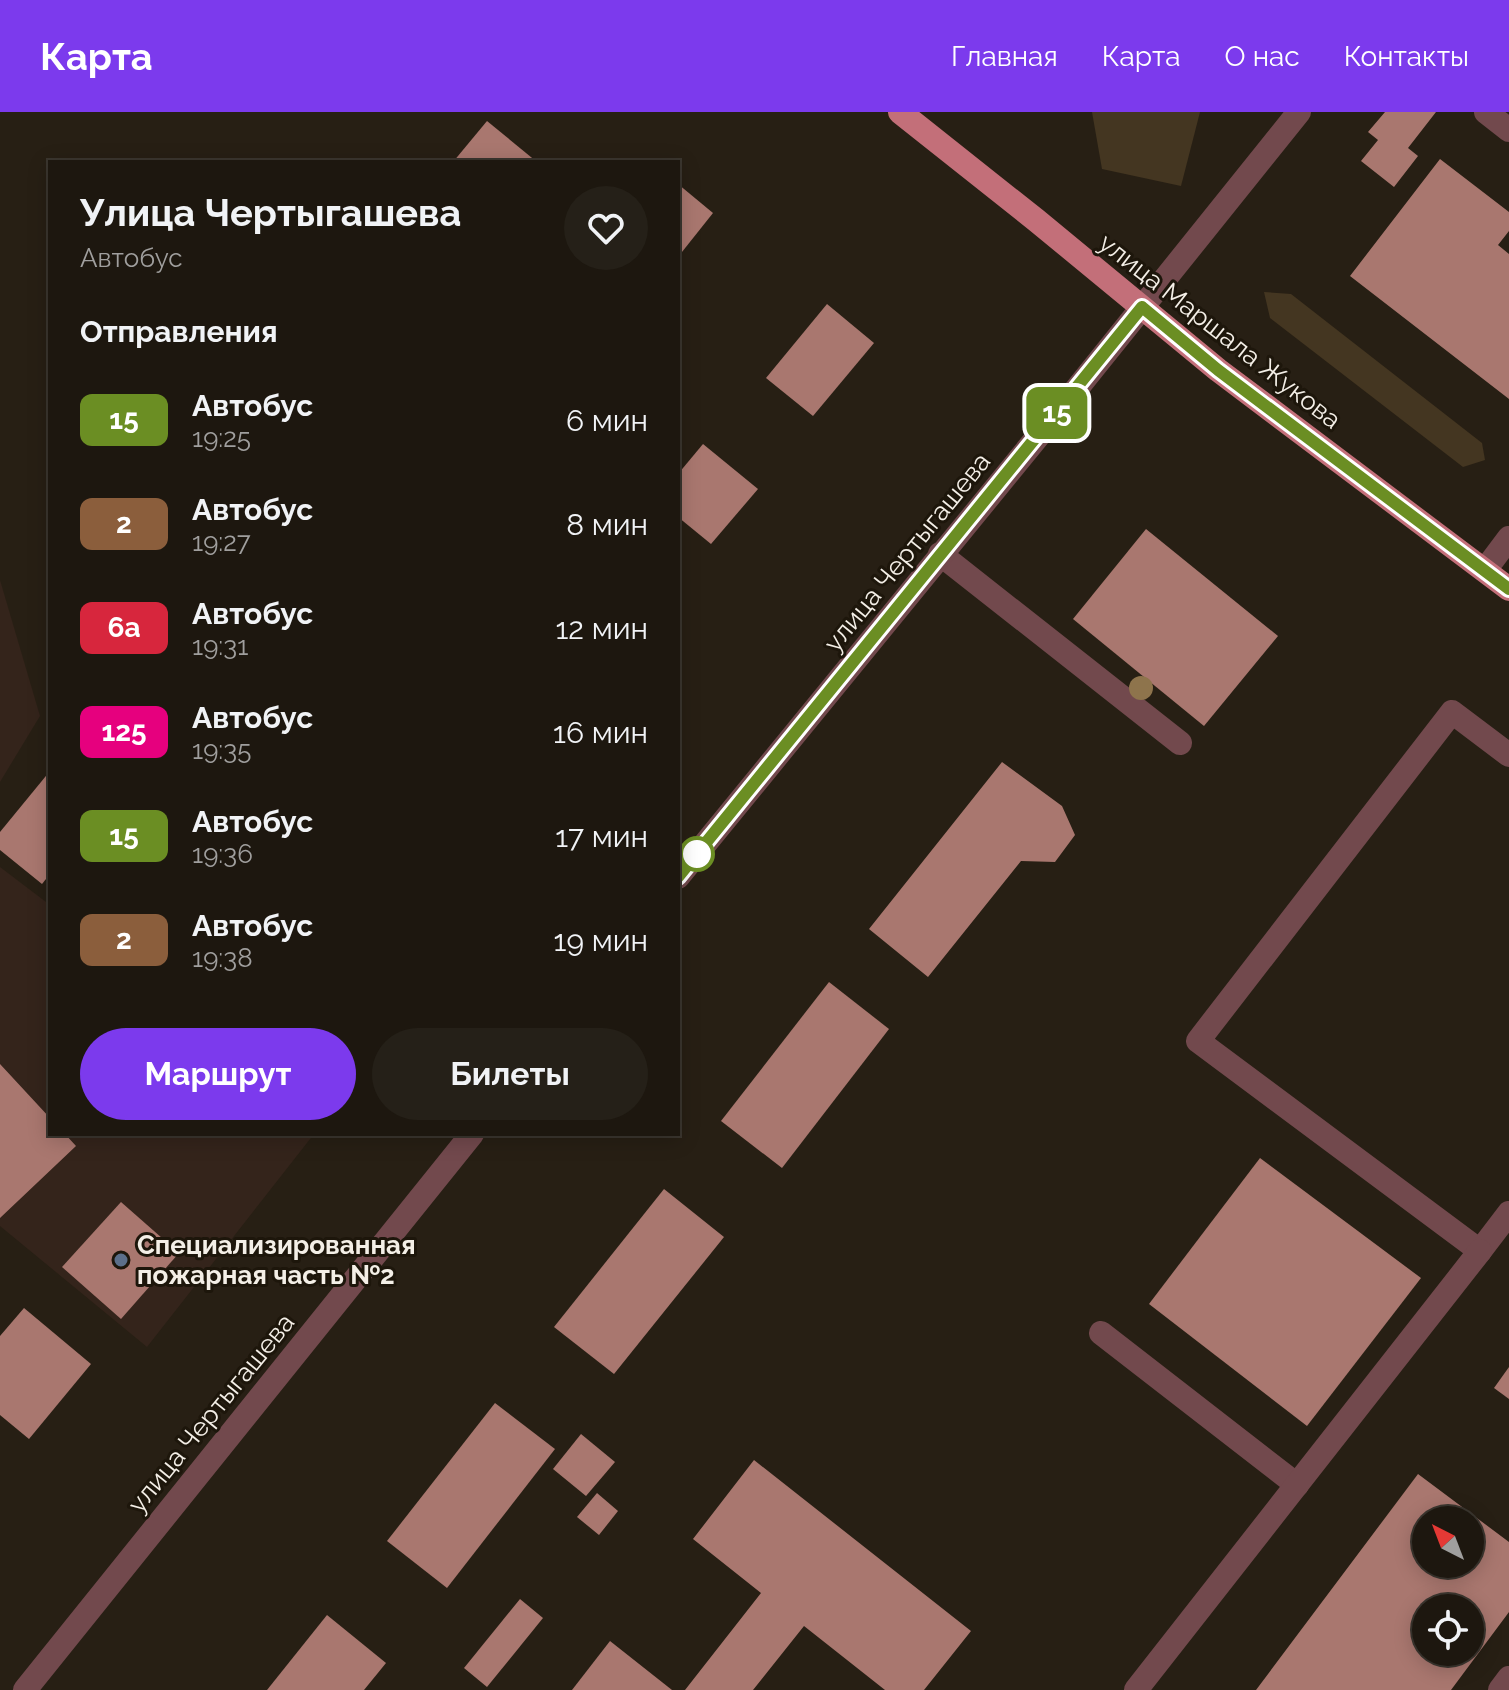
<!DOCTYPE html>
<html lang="ru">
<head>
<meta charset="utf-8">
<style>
  body { margin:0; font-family:Raleway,sans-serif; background:#252018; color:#f1f3f6; height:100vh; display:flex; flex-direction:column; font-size:30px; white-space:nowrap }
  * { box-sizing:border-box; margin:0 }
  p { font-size:26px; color:#a09f9e }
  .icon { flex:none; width:44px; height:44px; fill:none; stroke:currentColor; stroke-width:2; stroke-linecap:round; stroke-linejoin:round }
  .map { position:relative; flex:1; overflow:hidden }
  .drawer { position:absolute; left:48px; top:48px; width:632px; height:976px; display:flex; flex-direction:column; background:#1d170f; border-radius:0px; box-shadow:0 4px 20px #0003,0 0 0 2px #3b362f }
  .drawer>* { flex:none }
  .badge { padding:0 16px; border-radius:12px; font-size:28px; line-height:52px }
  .needle { width:52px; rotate:318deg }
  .tools { position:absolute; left:1412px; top:1394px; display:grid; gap:16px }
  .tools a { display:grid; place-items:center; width:72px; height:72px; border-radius:50%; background:#1d170f; box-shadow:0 4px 20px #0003,0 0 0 2px #3b362f; font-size:40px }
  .map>.badge { position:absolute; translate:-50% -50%; box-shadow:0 0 0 4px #fff }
  h2 { padding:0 32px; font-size:30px; line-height:72px }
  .round { display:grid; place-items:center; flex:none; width:84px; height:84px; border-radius:42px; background:#252018 }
  .head { display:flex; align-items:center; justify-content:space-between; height:136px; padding:0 32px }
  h1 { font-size:38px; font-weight:700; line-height:60px }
  .button { display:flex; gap:16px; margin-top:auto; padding:16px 32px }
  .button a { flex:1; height:92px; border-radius:48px; background:#7c3aed; color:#fff; font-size:32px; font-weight:700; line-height:92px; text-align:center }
  .button a+a { background:#252018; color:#f1f3f6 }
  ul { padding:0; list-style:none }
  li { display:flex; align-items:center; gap:24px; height:104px; padding:0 32px }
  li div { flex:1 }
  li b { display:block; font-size:30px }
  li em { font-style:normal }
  li .badge { min-width:88px; font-weight:700; text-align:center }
  header { display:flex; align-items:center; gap:48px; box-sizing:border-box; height:112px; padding:0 40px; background:#7c3aed; color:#fff }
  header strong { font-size:38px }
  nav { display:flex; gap:44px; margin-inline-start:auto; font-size:28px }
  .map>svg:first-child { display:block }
  .industrial { fill:#34241b }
  .green { fill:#443621 }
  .building { fill:#a9776f; fill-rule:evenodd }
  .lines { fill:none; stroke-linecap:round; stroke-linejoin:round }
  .minor { stroke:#72494d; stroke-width:24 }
  .major { stroke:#c36f79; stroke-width:24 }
  .tree { fill:#8e744c }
  .line-casing { stroke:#fff; stroke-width:18 }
  .line { stroke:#6b8e23; stroke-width:12 }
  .stop-dot { fill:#fff; stroke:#6b8e23; stroke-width:4 }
  .service-dot { fill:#5c6f8a; stroke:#1d160b; stroke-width:3 }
  .labels { text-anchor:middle; stroke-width:6; stroke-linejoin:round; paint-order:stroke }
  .street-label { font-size:26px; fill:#f4efe7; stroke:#1d160b }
  .poi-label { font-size:26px; font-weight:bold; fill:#f4efe7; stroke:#1d160b; text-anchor:start }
</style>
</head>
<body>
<header>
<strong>Карта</strong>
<nav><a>Главная</a><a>Карта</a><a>О нас</a><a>Контакты</a></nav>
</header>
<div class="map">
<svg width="1509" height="1578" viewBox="0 0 1509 1578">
  <rect width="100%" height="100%" fill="#271f14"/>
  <g class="industrial">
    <polygon points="0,468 40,604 0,670"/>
    <polygon points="0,755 50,793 50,1022 314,1022 147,1235 0,1114"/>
  </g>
  <g class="green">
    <polygon points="1092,0 1200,0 1181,74 1102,57"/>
    <polygon points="1264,180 1291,182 1482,331 1485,348 1463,355 1270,206"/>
  </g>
  <g class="building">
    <polygon points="1385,0 1436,0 1408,36 1418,44 1394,75 1361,49 1378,28 1368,20"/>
    <polygon points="487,9 537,50 453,50"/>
    <polygon points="1440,47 1509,100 1509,119 1498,133 1509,142 1509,287 1350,164"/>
    <polygon points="678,72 713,101 678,145"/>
    <polygon points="827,192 874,231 813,304 766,266"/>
    <polygon points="703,332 758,377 711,432 678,405 678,362"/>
    <polygon points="1146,417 1278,524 1204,614 1073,507"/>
    <polygon points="1002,650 1062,694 1075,723 1055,750 1021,749 928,865 869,817"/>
    <polygon points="50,659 50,762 42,772 0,738 0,720"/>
    <polygon points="829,870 889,917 782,1056 721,1009"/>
    <polygon points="0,952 50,1006 50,1022 65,1022 76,1034 0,1106"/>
    <polygon points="1260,1046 1421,1166 1307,1314 1149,1192"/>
    <polygon points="664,1077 724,1125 614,1262 554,1215"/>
    <polygon points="121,1090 179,1141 121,1207 62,1155"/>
    <polygon points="24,1196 91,1252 29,1327 0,1303 0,1224"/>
    <polygon points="1509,1255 1509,1287 1494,1276"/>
    <polygon points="495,1291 555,1337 447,1476 387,1429"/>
    <polygon points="581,1322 615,1350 586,1384 553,1357"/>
    <polygon points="754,1348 971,1519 924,1578 885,1578 804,1514 753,1578 685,1578 761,1481 693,1427"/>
    <path d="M1418,1362L1509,1430V1500L1451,1578H1256ZM1426,1408H1470V1452H1426ZM1426,1496H1470V1540H1426Z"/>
    <polygon points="597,1381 618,1399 599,1423 577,1405"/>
    <polygon points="520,1487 543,1506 487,1575 464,1556"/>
    <polygon points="327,1503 386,1551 364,1578 267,1578"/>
    <polygon points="610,1529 672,1578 572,1578"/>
  </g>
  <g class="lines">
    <g class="minor">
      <polyline points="1486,0 1509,18"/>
      <polyline points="940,442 1180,631"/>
      <polyline points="1485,458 1509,426"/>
      <polyline points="1509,643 1452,600 1198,929 1480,1139 1509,1101"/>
      <polyline points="678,765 1071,284 1299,0"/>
      <polyline points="1101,1221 1297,1373"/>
      <polyline points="25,1578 472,1022"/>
      <polyline points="1136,1578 1480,1139"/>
      <polyline points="1500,1578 1509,1566"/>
    </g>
    <polyline class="major" points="900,0 1036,108 1218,258 1509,477"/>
  </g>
  <circle class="tree" cx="1141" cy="576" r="12"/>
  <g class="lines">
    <defs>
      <polyline id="line" points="678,765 1142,195 1218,258 1509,477"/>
    </defs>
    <use href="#line" class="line-casing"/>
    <use href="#line" class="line"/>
  </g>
  <circle class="stop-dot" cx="697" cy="742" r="16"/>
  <circle class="service-dot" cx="121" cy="1148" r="8"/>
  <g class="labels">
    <g class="street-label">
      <text transform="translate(1220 219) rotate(38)" y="9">улица Маршала Жукова</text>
      <text transform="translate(907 440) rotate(-51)" y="9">улица Чертыгашева</text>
      <text transform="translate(211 1301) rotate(-51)" y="9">улица Чертыгашева</text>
    </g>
    <g class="poi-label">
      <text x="137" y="1142">Специализированная<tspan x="137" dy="30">пожарная часть №2</tspan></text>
    </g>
  </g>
</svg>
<div class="tools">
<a><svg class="needle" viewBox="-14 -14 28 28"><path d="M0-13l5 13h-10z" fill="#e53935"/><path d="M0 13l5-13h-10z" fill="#a09f9e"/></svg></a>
<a><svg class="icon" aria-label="locate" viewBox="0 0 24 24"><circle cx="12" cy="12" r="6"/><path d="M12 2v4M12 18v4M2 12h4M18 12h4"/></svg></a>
</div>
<b class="badge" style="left:1057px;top:301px;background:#6b8e23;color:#fff">15</b>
<section class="drawer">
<div class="head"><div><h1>Улица Чертыгашева</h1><p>Автобус</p></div><a class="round"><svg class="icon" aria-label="heart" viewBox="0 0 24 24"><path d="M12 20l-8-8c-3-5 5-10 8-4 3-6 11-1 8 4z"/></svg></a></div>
<h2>Отправления</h2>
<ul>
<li><span class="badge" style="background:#6b8e23;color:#fff">15</span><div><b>Автобус</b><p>19:25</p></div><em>6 мин</em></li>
<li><span class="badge" style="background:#8b5e3c;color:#fff">2</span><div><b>Автобус</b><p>19:27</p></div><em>8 мин</em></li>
<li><span class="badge" style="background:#d7263d;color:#fff">6а</span><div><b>Автобус</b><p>19:31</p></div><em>12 мин</em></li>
<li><span class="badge" style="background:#e6007e;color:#fff">125</span><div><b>Автобус</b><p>19:35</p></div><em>16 мин</em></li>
<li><span class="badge" style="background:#6b8e23;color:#fff">15</span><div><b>Автобус</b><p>19:36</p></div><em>17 мин</em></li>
<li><span class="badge" style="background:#8b5e3c;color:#fff">2</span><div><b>Автобус</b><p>19:38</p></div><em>19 мин</em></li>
</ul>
<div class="button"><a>Маршрут</a><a>Билеты</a></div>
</section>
</div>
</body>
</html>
